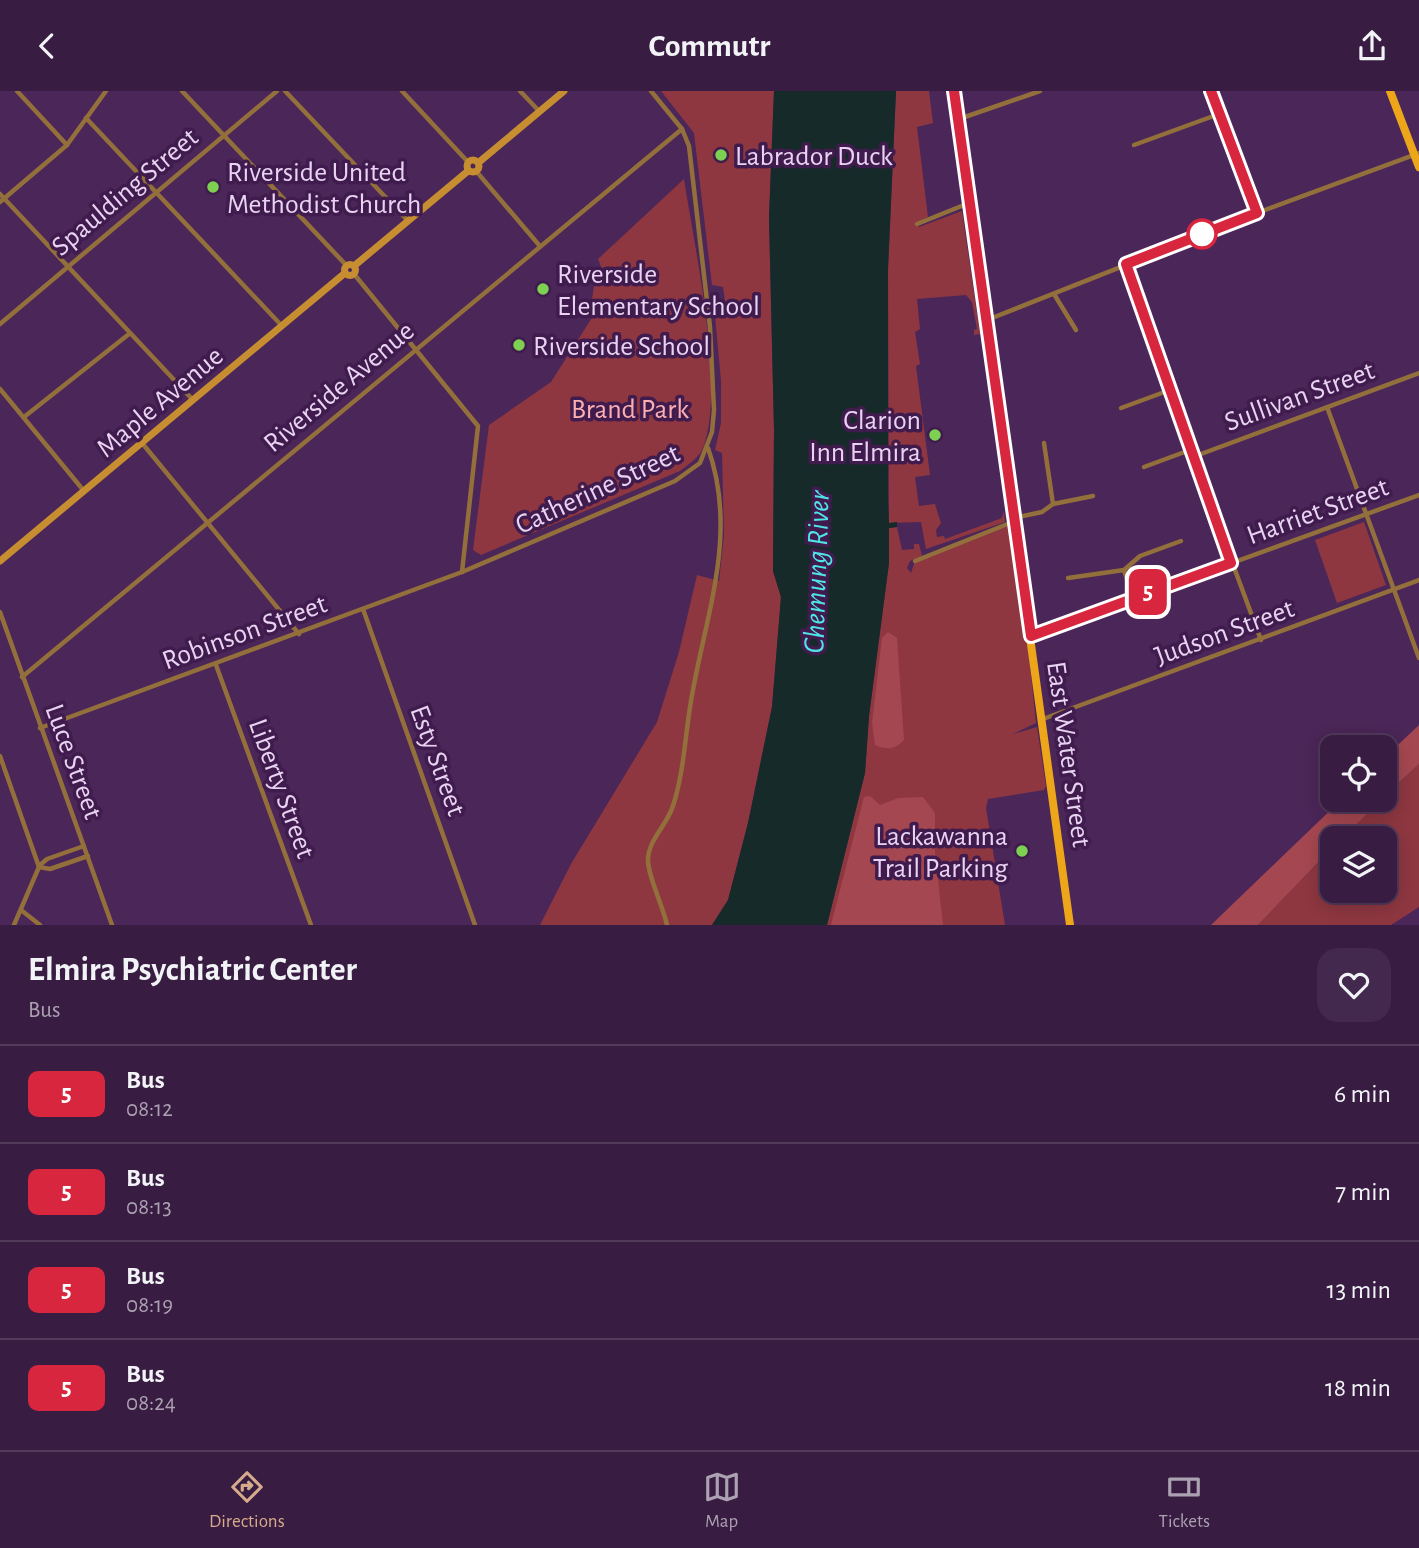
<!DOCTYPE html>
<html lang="en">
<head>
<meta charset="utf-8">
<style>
  body { margin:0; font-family:"Alegreya Sans",sans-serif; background:#43294d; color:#f1f3f6; height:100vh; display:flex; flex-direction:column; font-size:26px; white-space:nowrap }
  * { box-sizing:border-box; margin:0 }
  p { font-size:23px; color:#aba1b2 }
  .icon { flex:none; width:38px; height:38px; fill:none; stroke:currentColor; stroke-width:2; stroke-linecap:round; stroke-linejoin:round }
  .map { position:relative; height:834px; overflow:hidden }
  .drawer { display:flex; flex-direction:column; background:#381c42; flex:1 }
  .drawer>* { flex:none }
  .badge { padding:0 14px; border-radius:10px; font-size:24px; line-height:46px }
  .buttons { position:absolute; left:1320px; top:644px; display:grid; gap:14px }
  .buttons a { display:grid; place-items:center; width:77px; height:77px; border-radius:14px; background:#381c42; box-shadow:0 4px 18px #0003,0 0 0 2px #523a5b; font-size:35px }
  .map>.badge { position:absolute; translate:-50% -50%; box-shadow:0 0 0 4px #fff }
  .round { display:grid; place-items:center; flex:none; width:74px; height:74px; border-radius:21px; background:#43294d }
  .overview { display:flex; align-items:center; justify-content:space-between; height:119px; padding:0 28px }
  h1 { font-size:33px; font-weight:700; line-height:52px }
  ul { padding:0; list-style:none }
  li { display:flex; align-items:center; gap:21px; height:98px; padding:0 28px; border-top:2px solid #523a5b }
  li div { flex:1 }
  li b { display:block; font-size:26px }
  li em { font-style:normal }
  li .badge { min-width:77px; font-weight:700; text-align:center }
  header { display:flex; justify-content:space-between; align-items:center; height:91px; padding:0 28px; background:#381c42; font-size:32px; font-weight:700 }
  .dock { display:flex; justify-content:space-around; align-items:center; height:98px; border-top:2px solid #523a5b; background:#381c42; font-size:19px; color:#aba1b2 }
  .dock a { display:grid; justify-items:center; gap:4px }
  .dock .selected { color:#d6ab8b }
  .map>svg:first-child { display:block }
  .green { fill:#8e3741 }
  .forest { fill:#a54750 }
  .water { fill:#172a2a }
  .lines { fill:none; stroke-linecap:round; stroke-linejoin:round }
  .minor { stroke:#93703b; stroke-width:4.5 }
  .secondary { stroke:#c68e31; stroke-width:7 }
  .primary { stroke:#eda51a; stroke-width:8 }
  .line-casing { stroke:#fff; stroke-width:16 }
  .line { stroke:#d7263d; stroke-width:10 }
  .poi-dot { fill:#7ed053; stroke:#401b4d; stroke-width:2.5 }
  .stop-dot { fill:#fff; stroke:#d7263d; stroke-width:3.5 }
  .labels { text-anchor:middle; stroke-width:7; stroke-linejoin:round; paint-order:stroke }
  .poi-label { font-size:28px; fill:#e9d3f2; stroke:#401b4d; text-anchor:start }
  .street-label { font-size:28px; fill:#e9d3f2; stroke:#401b4d }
  .park-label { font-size:28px; fill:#fcaeb1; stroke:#401b4d }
  .water-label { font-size:30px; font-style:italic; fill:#4fe4e6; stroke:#401b4d }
</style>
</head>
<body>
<header><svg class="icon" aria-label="back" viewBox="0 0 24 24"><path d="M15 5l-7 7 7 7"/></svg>Commutr<svg class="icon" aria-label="share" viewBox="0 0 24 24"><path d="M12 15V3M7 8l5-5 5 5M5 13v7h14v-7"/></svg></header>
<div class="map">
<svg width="1419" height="834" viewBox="0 0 1419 834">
  <rect width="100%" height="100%" fill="#4b2658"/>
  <g class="green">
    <polygon points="661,0 774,0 769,126 774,338 773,480 781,506 772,616 748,732 728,809 712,834 540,834 571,773 657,631 679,561 697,484 719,490 724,444 722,362 715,359 721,332 721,290 715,225 725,210 723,196 712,194 694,42"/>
    <polygon points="896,0 929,0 933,32 917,36 928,126 917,131 919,136 962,120 980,243 974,244 974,239 977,238 972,211 966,204 917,208 920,238 915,241 920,273 916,275 930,384 915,386 919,415 935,413 941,432 936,439 937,446 944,445 945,448 1002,427 1004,420 1005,431 926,458 921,431 889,432 888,178"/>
    <path d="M684,88C694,154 726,297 703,357C700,366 687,374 680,380L481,464L473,459L489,334L551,291L595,222L587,215L592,208L594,195L600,190L608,194L598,168Z"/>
    <polygon points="1015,430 1036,632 1013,643 1037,636 1046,695 1044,699 988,708 986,717 1005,834 827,834 865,682 869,625 889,472 889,437 897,436 902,459 914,458 914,453 919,453 922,465 910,470 907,477 911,482 915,470"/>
    <polygon points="1364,431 1386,494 1337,512 1315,449"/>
    <polygon points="1419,673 1419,816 1391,834 1258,834 1332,757 1332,800 1384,800 1384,747 1342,747"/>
  </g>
  <g class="forest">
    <path d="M888,541L897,547L904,649C894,659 888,659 875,654L872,632L882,547Z"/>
    <polygon points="1419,634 1419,673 1384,706 1384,667"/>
    <polygon points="870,705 880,714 898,707 923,706 935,722 935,761 943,834 831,834 864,706"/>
    <polygon points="1341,709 1382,709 1342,747 1332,747 1332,757 1258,834 1211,834"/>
  </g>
  <polygon class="water" points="774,0 896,0 888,178 888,408 889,432 897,431 897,436 889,437 889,472 869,625 865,682 827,834 712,834 728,809 748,732 772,616 781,506 773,480 774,339 769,126"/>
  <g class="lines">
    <g class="minor">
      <polyline points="17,0 67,54"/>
      <polyline points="182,0 346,174"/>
      <polyline points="285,0 408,130"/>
      <polyline points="402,0 468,71"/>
      <polyline points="520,0 539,20"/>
      <polyline points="1211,0 1257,122"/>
      <polyline points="86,27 282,235"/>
      <polyline points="959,28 1040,0"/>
      <polyline points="1134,54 1219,23"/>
      <polyline points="476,80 539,154"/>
      <polyline points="0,103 193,309"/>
      <polyline points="0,111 67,54 106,0"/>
      <polyline points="917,133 969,112"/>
      <polyline points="1126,173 1193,366 1261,549"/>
      <polyline points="354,183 478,335 462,481"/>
      <polyline points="1054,203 1076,239"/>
      <polyline points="987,229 1257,122 1419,62"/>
      <polyline points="0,233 277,0"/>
      <polyline points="0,298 84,400"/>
      <polyline points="1327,316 1419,567"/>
      <polyline points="1121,317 1170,299"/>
      <polyline points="24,326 129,243"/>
      <polyline points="142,352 299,543"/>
      <polyline points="1193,366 1419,282"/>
      <polyline points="1144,376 1190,359"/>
      <polyline points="1053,413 1093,405"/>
      <polyline points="1014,427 1042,421 1053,413 1044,352"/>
      <polyline points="915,470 1015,430"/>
      <polyline points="1124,479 1133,507"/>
      <polyline points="1068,487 1124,479 1140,465 1181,450"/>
      <polyline points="363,518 475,834"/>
      <polyline points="0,521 112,834"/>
      <polyline points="1031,545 1419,404"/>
      <polyline points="216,574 311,834"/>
      <polyline points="22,586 682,38"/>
      <polyline points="1043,628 1419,489"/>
      <polyline points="40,637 462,481 675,390 700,372 712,341 714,319 710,236 689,55 682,38 651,0"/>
      <polyline points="0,665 39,776 14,834"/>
      <polyline points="39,775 47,768 84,755"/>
      <polyline points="39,776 50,778 88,765"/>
      <polyline points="21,819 40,834"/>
      <path d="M667,834C663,815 647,783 648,768C649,748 667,734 673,715C684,681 685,645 691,610C705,525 739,444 708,357"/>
    </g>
    <g class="secondary">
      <circle cx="473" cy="75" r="6"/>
      <polyline points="478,72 564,0"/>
      <circle cx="350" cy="179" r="5.5"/>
      <polyline points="354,175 468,80"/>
      <polyline points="0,470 345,182"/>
    </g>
    <g class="primary">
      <polyline points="954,0 1070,834"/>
      <polyline points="1390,0 1419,76"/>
    </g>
  </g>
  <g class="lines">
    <defs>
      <polyline id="line" points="954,0 1031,545 1231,472 1126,173 1257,122 1211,0"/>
    </defs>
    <use href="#line" class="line-casing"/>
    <use href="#line" class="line"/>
  </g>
  <g class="poi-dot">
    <circle cx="721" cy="64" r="7"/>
    <circle cx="213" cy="96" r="7"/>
    <circle cx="543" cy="198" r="7"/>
    <circle cx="519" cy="254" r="7"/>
    <circle cx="935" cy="344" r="7"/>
    <circle cx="1022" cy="760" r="7"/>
  </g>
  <circle class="stop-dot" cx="1202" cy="143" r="14"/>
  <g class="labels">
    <g class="poi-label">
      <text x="735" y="74">Labrador Duck</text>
      <text x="227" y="90">Riverside United<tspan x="227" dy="32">Methodist Church</tspan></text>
      <text x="557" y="192">Riverside<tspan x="557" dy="32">Elementary School</tspan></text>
      <text x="533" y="264">Riverside School</text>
      <text x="921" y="338" text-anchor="end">Clarion<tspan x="921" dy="32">Inn Elmira</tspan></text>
      <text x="1008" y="754" text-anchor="end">Lackawanna<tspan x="1008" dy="32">Trail Parking</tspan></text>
    </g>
    <g class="street-label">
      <text transform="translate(124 100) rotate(-40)" y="10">Spaulding Street</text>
      <text transform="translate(338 295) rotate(-40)" y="10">Riverside Avenue</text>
      <text transform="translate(1299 304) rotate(-20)" y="10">Sullivan Street</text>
      <text transform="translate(159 310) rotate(-40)" y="10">Maple Avenue</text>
      <text transform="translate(597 397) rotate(-25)" y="10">Catherine Street</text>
      <text transform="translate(1317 419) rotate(-20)" y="10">Harriet Street</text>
      <text transform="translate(244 540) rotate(-20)" y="10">Robinson Street</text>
      <text transform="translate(1224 540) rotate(-20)" y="10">Judson Street</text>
      <text transform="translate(1070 663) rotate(82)" y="10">East Water Street</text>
      <text transform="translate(439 669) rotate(70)" y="10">Esty Street</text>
      <text transform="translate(75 670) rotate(70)" y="10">Luce Street</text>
      <text transform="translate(283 697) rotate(70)" y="10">Liberty Street</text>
    </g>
    <g class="park-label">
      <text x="630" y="327">Brand Park</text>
    </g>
    <g class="water-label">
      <text transform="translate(816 481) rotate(-88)" y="10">Chemung River</text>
    </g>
  </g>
</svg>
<div class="buttons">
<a><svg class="icon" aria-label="locate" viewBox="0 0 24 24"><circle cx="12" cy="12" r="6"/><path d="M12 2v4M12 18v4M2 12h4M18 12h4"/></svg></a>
<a><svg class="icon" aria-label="layers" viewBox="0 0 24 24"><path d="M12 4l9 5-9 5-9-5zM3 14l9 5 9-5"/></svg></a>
</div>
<b class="badge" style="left:1148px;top:501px;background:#d7263d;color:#fff">5</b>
</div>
<section class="drawer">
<div class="overview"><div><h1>Elmira Psychiatric Center</h1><p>Bus</p></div><a class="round"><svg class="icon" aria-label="heart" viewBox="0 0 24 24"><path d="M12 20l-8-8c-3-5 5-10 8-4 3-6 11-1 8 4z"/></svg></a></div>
<ul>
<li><span class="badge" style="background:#d7263d;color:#fff">5</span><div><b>Bus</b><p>08:12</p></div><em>6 min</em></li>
<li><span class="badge" style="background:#d7263d;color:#fff">5</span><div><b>Bus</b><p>08:13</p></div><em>7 min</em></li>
<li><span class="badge" style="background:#d7263d;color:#fff">5</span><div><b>Bus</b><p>08:19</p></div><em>13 min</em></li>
<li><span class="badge" style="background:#d7263d;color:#fff">5</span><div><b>Bus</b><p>08:24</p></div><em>18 min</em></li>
</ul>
</section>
<nav class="dock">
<a class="selected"><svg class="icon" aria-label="directions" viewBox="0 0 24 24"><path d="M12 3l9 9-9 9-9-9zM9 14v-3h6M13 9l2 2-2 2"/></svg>Directions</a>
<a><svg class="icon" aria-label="map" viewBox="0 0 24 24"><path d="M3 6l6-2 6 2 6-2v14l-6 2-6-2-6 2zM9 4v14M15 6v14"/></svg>Map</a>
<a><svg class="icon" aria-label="tickets" viewBox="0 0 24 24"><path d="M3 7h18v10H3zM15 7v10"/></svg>Tickets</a>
</nav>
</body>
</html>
